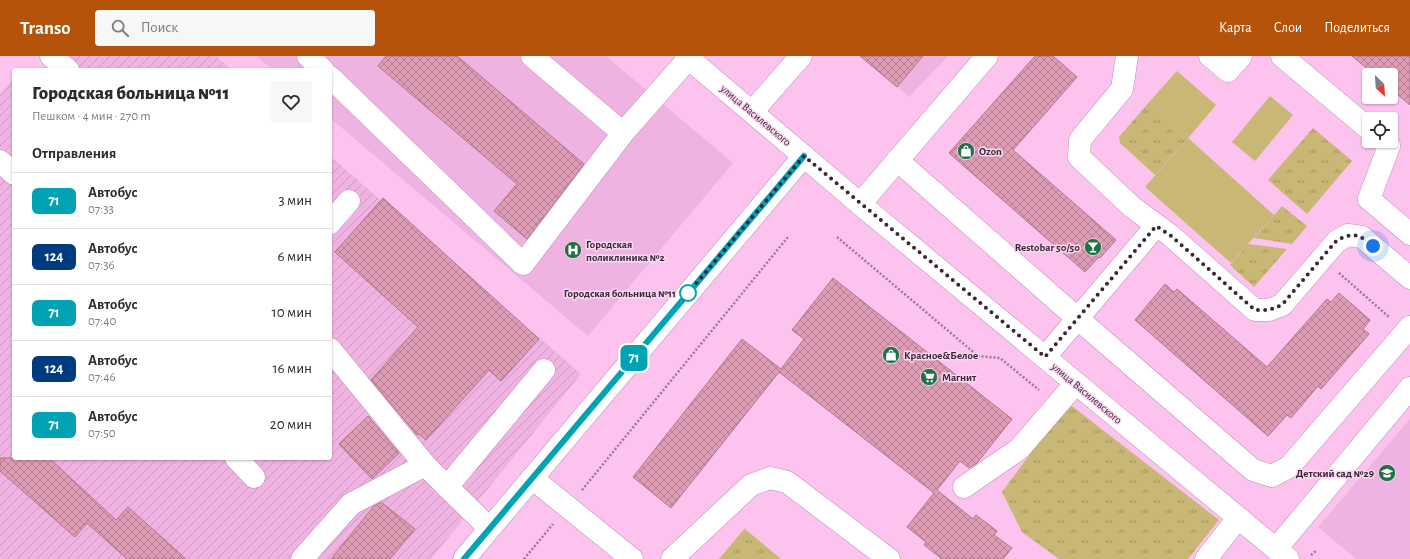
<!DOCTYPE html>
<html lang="ru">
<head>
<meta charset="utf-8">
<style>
  body { margin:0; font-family:"Alegreya Sans",sans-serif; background:#f7f7f7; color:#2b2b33; height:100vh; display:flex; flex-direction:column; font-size:15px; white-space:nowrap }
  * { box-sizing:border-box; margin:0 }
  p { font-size:13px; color:#7c7c81 }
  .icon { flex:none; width:22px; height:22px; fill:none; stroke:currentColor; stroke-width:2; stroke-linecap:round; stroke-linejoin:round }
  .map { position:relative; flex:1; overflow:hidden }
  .details { position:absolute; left:12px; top:12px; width:320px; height:392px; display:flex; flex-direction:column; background:#fff; border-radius:4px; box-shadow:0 1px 3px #0004 }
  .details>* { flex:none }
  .badge { padding:0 8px; border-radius:6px; font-size:14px; line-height:26px }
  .needle { width:26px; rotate:155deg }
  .controls { position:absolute; left:1362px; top:12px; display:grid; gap:8px }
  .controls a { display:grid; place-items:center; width:36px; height:36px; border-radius:4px; background:#fff; box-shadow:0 1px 3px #0004; font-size:20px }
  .you { position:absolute; width:20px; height:20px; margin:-10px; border:3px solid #fff; border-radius:50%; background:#1a73e8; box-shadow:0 0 0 6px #1a73e833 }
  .map>.badge { position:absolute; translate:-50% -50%; box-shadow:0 0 0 2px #fff }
  h2 { padding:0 20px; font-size:15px; line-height:36px }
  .round { display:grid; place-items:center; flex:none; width:42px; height:42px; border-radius:4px; background:#f7f7f7 }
  .summary { display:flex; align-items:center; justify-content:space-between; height:68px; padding:0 20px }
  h1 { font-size:19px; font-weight:800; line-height:30px }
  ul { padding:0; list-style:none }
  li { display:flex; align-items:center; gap:12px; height:56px; padding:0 20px; border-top:1px solid #e1e1e2 }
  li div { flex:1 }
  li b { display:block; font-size:15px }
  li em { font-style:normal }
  li .badge { min-width:44px; font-weight:700; text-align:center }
  header { display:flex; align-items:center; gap:24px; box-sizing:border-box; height:56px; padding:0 20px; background:#b45309; color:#fff }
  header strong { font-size:19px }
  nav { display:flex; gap:22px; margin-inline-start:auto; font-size:14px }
  .search { width:280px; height:36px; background:#f7f7f7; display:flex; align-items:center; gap:10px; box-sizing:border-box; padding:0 14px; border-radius:4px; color:#7c7c81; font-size:15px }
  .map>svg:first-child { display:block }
  .built { fill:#efb3e2 }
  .industrial { fill:url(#industrial-furrows) }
  .grass { fill:url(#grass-tufts) }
  .garden { fill:#c9b775 }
  .building { fill:url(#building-cross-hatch); stroke:#b3758d }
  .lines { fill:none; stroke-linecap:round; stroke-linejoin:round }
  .minor-casing { stroke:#c08cb5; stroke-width:23 }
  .path { stroke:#9e7796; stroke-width:2.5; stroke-dasharray:2 2; stroke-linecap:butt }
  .minor { stroke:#fff; stroke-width:22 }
  .line-casing { stroke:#fff; stroke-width:9 }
  .line { stroke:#00a3b4; stroke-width:6 }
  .walk { stroke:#3b2637; stroke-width:4; stroke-dasharray:0 7.2 }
  .stop-dot { fill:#fff; stroke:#00a3b4; stroke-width:2 }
  .labels { text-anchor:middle; stroke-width:3; stroke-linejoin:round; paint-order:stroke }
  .street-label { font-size:11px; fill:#3b2637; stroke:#fbd9f2 }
  .poi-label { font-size:11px; font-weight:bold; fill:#3b2637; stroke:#fbd9f2; text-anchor:start }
  .stop-label { font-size:11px; font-weight:bold; fill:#3b2637; stroke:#fbd9f2; text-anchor:end }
</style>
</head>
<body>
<header>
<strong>Transo</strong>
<div class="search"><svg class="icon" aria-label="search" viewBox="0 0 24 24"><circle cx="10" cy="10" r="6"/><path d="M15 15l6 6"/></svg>Поиск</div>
<nav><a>Карта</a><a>Слои</a><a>Поделиться</a></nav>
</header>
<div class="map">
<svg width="1410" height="503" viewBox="0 0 1410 503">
  <defs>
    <pattern id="industrial-furrows" width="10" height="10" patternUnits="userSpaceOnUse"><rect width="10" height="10" fill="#efb3e2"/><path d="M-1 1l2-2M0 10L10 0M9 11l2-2" fill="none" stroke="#ce9ac2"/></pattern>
    <pattern id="grass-tufts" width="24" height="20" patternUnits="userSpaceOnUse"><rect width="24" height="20" fill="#c9b775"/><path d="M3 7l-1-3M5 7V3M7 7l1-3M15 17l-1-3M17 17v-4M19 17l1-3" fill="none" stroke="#a49561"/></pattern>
    <pattern id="building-cross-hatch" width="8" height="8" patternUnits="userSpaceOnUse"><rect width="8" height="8" fill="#de9cb5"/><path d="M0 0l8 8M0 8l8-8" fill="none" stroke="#b57f94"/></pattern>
  </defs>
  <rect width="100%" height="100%" fill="#fbc3ee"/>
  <g class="built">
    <polygon points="256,0 606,0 733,107 588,280 330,62 330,14 273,14"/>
    <polygon points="863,0 948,0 909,41"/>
    <polygon points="1410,363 1410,503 1356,503 1318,471"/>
  </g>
  <g class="industrial">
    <polygon points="69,0 216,0 232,14 56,14"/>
    <polygon points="14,22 14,402 330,402 330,100 581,318 431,503 0,503 0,38"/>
  </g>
  <g class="grass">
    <polygon points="1150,45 1189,81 1155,119 1120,87 1119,81"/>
    <polygon points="1313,72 1352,105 1307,158 1268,124"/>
    <polygon points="1282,150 1307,170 1292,188 1254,182"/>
    <polygon points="1248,188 1287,193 1254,231 1230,209"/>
    <polygon points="1068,347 1219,464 1188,503 1059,503 1022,476 1002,436"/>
    <polygon points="745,472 745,473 781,503 719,503"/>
  </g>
  <g class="garden">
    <polygon points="1177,15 1216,49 1189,81 1150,45"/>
    <polygon points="1270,40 1293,59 1255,105 1232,86"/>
    <polygon points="1188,82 1274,159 1231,207 1145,131"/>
  </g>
  <g class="building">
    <polygon points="386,0 457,0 584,108 527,183 494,155 517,128 378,10"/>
    <polygon points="860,0 923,0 897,31"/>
    <polygon points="1035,0 1053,0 1077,21 1013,94 1116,184 1100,202 1099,201 1085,216 949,97"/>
    <polygon points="1352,0 1410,0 1410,49 1391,33 1391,19 1375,19"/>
    <polygon points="383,142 539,283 501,325 489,314 426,384 419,378 417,379 371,324 418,271 335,196"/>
    <polygon points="833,222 1012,363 977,407 969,412 960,405 937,434 973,463 976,459 997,475 994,479 1012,492 1003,503 942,503 924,489 926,486 907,471 934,437 779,316 671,452 633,421 742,283 781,313 804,283 792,274"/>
    <polygon points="1165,228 1174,236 1177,233 1267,311 1327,243 1331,246 1339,237 1370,264 1363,273 1369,278 1321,333 1318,330 1291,362 1287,359 1268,380 1135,264"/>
    <polygon points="368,360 399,397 372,423 339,388"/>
    <polygon points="0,402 49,402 116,464 128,451 186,503 127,503 87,467 75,481 0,415"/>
    <polygon points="381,446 415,473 390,503 331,503 373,451"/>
  </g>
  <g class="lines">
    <defs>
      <g id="minor">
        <polyline points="51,0 68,14"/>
        <polyline points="308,0 323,14"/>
        <polyline points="532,0 623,77"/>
        <polyline points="686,0 860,148 1288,503"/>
        <polyline points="1127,0 1122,33 1080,84 1079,101 1132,151 1170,179 1255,254 1269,254 1282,249 1337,185 1348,179 1362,181 1410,222"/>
        <polyline points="1210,0 1228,15 1241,0"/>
        <polyline points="1282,0 1369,73"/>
        <polyline points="330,21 523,208 623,77 689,2"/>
        <polyline points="752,56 801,0"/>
        <polyline points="1383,85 1389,90 1369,143 1410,178"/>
        <polyline points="897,104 1077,262 1253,414 1272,420 1289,411 1410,271"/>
        <polyline points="0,105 14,118"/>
        <polyline points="860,148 987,0"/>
        <polyline points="330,167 349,145"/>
        <polyline points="330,293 425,409 489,472"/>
        <polyline points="1045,301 1156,170"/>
        <polyline points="236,402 254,421"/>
        <polyline points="532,422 632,503"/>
        <polyline points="447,431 544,314"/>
        <polyline points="964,431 1019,393 1076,327"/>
        <polyline points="1276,493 1410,332"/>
        <polyline points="302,503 351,448 425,409"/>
        <polyline points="464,503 804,100"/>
        <polyline points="672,503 751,429 770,422 787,426 889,503"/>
        <polyline points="1206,503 1238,462"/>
      </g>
    </defs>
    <use href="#minor" class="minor-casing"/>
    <g class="path">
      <polyline points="837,181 978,300 1000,302 1039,334"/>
      <polyline points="1339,217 1389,261"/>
      <polyline points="582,434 788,181"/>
      <polyline points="1311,499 1317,494"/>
      <polyline points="524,503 553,468"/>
    </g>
    <use href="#minor" class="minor"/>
  </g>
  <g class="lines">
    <defs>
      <polyline id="line" points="464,503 804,100"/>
    </defs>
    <use href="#line" class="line-casing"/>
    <use href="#line" class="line"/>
    <path class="walk" d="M688,237L683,243L804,100L1045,301L1156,170L1170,179L1255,254H1269L1282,249L1337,184C1354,176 1359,178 1373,190"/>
  </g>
  <defs>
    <symbol id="shop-disc" viewBox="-11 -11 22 22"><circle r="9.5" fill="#1e7244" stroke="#fbd9f2"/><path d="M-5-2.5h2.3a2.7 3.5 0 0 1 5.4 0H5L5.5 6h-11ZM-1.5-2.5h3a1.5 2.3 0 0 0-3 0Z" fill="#fff"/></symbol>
    <symbol id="bar-disc" viewBox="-11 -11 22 22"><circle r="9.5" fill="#1e7244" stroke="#fbd9f2"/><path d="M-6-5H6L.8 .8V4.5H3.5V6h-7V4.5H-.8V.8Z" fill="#fff"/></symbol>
    <symbol id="hospital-disc" viewBox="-11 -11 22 22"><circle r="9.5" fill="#1e7244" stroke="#fbd9f2"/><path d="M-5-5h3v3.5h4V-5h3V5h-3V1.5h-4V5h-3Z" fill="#fff"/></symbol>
    <symbol id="supermarket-disc" viewBox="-11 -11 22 22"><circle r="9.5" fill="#1e7244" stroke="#fbd9f2"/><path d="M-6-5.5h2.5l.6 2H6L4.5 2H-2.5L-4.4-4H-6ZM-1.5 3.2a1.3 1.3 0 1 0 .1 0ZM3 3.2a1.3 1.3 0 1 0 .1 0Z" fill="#fff"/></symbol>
    <symbol id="school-disc" viewBox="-11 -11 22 22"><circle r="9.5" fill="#1e7244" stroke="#fbd9f2"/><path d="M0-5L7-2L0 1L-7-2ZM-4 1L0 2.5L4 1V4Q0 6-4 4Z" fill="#fff"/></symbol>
  </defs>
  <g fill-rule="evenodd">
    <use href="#shop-disc" x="956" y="85" width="20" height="20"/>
    <use href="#bar-disc" x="1083" y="181" width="20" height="20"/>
    <use href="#hospital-disc" x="563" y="184" width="20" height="20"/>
    <use href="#shop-disc" x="881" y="289" width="20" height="20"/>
    <use href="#supermarket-disc" x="919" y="311" width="20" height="20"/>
    <use href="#school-disc" x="1377" y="407" width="20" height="20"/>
  </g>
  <circle class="stop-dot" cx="688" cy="237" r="8"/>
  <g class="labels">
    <g class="street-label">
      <text transform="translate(756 59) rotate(40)" y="4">улица Василевского</text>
      <text transform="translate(1087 337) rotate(40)" y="4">улица Василевского</text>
    </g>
    <g class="poi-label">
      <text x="979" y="99">Ozon</text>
      <text x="586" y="192">Городская<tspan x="586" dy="13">поликлиника №2</tspan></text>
      <text x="1080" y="195" text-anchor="end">Restobar 50/50</text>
      <text x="904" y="303">Красное&amp;Белое</text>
      <text x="942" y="325">Магнит</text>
      <text x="1374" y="421" text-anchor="end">Детский сад №29</text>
    </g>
    <g class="stop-label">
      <text x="676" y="241">Городская больница №11</text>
    </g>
  </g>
</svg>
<div class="controls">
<a><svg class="needle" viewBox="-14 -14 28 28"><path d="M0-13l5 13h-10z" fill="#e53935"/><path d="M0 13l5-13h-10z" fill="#7c7c81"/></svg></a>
<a><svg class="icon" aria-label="locate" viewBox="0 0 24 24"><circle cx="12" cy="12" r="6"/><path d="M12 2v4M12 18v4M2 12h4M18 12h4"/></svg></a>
</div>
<div class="you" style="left:1373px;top:190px"></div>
<b class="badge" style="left:634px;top:302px;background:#00a3b4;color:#fff">71</b>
<section class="details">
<div class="summary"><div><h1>Городская больница №11</h1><p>Пешком · 4 мин · 270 m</p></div><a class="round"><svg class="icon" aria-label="heart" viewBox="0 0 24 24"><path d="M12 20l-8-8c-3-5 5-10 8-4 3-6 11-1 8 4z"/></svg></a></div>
<h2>Отправления</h2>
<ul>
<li><span class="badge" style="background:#00a3b4;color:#fff">71</span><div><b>Автобус</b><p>07:33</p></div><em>3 мин</em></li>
<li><span class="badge" style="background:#003b80;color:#fff">124</span><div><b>Автобус</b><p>07:36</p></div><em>6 мин</em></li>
<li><span class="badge" style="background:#00a3b4;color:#fff">71</span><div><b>Автобус</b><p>07:40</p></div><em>10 мин</em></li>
<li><span class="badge" style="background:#003b80;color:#fff">124</span><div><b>Автобус</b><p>07:46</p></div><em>16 мин</em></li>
<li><span class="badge" style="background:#00a3b4;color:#fff">71</span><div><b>Автобус</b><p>07:50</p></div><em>20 мин</em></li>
</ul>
</section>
</div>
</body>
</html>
